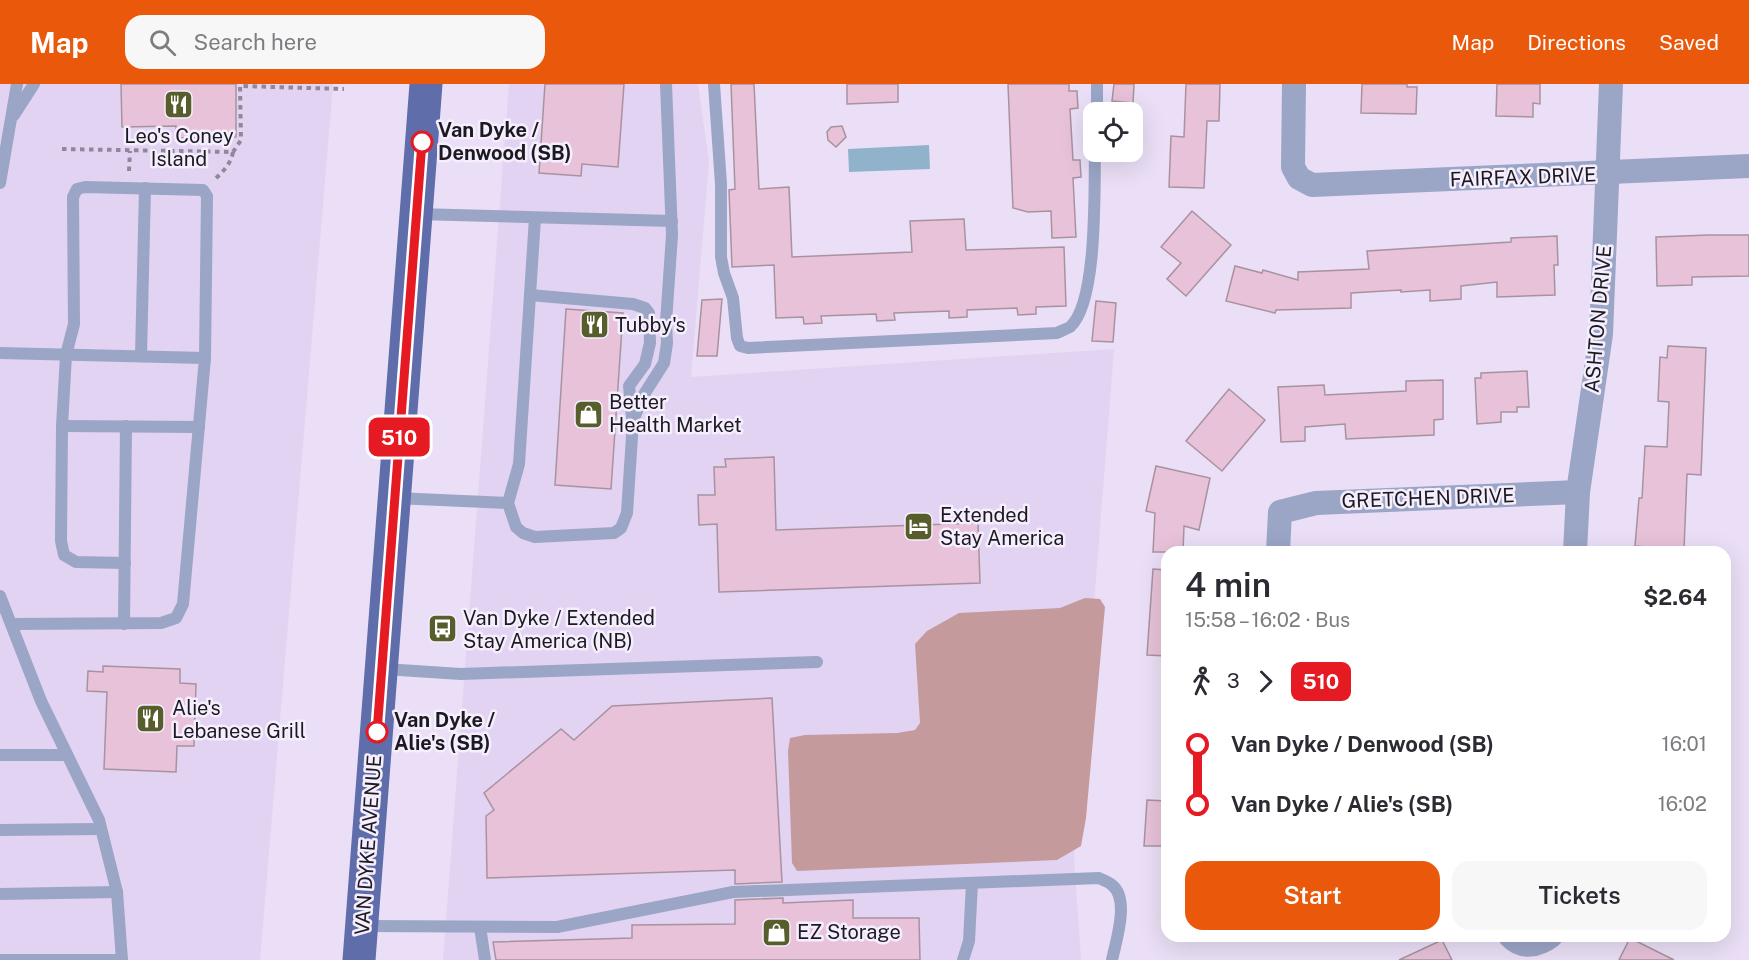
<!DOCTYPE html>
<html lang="en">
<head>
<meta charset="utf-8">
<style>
  body { margin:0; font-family:"Public Sans",sans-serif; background:#f7f7f7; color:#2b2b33; height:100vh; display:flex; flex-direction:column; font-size:22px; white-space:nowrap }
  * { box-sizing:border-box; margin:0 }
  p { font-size:20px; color:#7c7c81 }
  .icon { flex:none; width:33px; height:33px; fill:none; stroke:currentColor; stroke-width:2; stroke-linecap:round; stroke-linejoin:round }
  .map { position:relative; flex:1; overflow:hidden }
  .sheet { position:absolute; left:1161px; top:462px; width:570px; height:396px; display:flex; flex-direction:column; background:#fff; border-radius:18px; box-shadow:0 6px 24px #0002 }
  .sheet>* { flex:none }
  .badge { padding:0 12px; border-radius:9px; font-size:21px; line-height:39px }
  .buttons { position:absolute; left:1083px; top:18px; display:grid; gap:12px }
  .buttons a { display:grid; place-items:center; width:60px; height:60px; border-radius:12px; background:#fff; box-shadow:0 6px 24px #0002; font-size:30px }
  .map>.badge { position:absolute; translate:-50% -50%; box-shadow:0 0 0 3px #fff }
  .legs { display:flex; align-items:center; gap:9px; height:66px; padding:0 24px; font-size:20px }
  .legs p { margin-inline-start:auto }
  .head { display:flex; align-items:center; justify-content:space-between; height:102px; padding:0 24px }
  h1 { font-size:33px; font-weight:600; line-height:45px }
  .cta { display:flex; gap:12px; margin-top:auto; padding:12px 24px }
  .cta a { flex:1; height:69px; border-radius:18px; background:#ea580c; color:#fff; font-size:24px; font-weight:600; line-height:69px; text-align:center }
  .cta a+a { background:#f7f7f7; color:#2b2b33 }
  ul { padding:0 24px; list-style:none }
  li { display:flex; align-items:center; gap:21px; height:60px; font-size:22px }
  li i { display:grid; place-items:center; width:9px; height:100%; margin:0 8px; background:currentColor }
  li i::after { content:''; width:15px; height:15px; margin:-8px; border:4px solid; border-radius:50%; background:#fff }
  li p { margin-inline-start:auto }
  li:first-child i { background:linear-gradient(#0000 50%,currentColor 0) }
  li:last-child i { background:linear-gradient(currentColor 50%,#0000 0) }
  header { display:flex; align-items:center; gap:36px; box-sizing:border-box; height:84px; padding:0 30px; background:#ea580c; color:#fff }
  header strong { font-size:28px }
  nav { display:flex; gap:33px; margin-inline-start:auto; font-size:21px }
  .search { width:420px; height:54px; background:#f7f7f7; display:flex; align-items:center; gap:15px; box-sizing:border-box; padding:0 21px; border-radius:18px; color:#7c7c81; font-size:22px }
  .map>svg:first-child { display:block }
  .built { fill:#e1d3f1 }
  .forest { fill:#c59a9d }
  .water { fill:#90b3cb }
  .building { fill:#e7c2d9; stroke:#a992a0; stroke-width:1.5 }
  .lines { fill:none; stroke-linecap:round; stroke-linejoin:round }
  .path { stroke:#8f8898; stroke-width:4; stroke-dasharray:4.5 4.5; stroke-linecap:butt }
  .service { stroke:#9ba5c6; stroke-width:12 }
  .minor { stroke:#9ba5c6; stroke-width:24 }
  .primary { stroke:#5f6eaa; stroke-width:33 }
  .line-1-casing { stroke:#fff; stroke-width:14 }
  .line-1 { stroke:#e51a23; stroke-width:9 }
  .stop-1-dot { fill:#fff; stroke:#e51a23; stroke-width:3 }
  .labels { text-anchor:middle; stroke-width:5; stroke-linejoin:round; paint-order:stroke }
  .stop-label { font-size:20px; font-weight:bold; fill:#1d1921; stroke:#f5eefd; text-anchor:start }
  .poi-label { font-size:20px; fill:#1d1921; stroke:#f5eefd; text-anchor:start }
  .street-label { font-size:20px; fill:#1d1921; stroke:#f5eefd }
</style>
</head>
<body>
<header>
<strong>Map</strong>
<div class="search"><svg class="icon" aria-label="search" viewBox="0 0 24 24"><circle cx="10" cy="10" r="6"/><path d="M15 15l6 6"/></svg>Search here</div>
<nav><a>Map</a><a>Directions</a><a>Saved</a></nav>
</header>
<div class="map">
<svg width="1749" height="876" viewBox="0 0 1749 876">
  <rect width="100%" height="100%" fill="#eadff6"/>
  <g class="built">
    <polygon points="0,0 333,0 260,876 0,876"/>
    <polygon points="509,0 698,0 709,78 691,293 1114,265 1074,774 1081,876 443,876"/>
  </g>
  <polygon class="forest" points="1085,514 1100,515 1105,523 1086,734 1081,762 1057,776 797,787 792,779 788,667 790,654 805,651 897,649 915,646 920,639 915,560 927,547 959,529 1060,524"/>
  <polygon class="water" points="929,61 930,85 849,88 848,65"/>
  <g class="building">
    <polygon points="121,0 236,0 236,53 176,54 176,42 122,43"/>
    <polygon points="545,0 624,0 618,83 582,80 581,92 539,89"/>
    <polygon points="731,0 754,0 759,105 789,103 792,173 912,168 910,137 964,135 966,166 1064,163 1066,222 1036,223 1036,230 1018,231 1017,224 967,226 967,233 949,234 949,227 894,229 895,236 877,237 876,230 821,232 822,239 804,240 803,233 776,234 774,181 732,183 729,106 735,105"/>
    <polygon points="847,0 898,0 898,18 847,20"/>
    <polygon points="1008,0 1069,0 1069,7 1077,7 1078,24 1070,25 1073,76 1080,76 1081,93 1073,94 1076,153 1052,154 1051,127 1028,128 1013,124"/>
    <polygon points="1114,0 1134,0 1133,19 1112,17"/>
    <polygon points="1186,0 1220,0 1219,37 1207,37 1204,104 1169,103 1171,52 1184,53"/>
    <polygon points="1362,0 1407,0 1407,3 1417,3 1416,30 1361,29"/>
    <polygon points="1497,0 1540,0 1540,20 1533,19 1533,33 1496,32"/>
    <polygon points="842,42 846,53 836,63 828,56 827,48 831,43"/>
    <polygon points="1192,127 1231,161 1186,212 1167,195 1181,179 1161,163"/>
    <polygon points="1709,151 1749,151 1749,192 1692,193 1692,201 1657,202 1656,153"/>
    <polygon points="1557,152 1558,181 1554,181 1555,211 1497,213 1497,198 1461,202 1461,215 1430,217 1430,206 1401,208 1401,206 1351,209 1351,224 1276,226 1275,229 1226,217 1235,182 1262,189 1263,186 1298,196 1298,188 1369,185 1367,167 1511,158 1511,154"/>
    <polygon points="722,215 717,272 697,272 702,216"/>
    <polygon points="1096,217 1116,219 1113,258 1092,257"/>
    <polygon points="566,225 623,229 611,405 555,401"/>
    <polygon points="1668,262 1706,264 1701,391 1687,390 1684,466 1635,462 1639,414 1642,414 1645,362 1667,363 1669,318 1658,317 1660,273 1667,274"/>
    <polygon points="1527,287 1529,323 1517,323 1517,328 1501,328 1501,338 1477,340 1475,294 1481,294 1481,289"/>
    <polygon points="1443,296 1443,335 1434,336 1434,351 1346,355 1345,340 1305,343 1305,357 1281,358 1278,303 1324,301 1325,311 1406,307 1406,297"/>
    <polygon points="1229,305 1265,336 1222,387 1186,357"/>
    <polygon points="774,373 776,446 978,439 980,499 719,508 717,440 699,441 698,411 715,411 714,383 726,383 725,375"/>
    <polygon points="1156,382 1210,394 1199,446 1184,442 1183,468 1153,468 1155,429 1146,427"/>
    <polygon points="1153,485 1167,486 1167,572 1147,571"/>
    <polygon points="103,582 180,585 180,599 196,600 194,662 177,662 176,688 104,685 107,608 87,607 88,587 103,588"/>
    <polygon points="772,614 782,798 735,800 735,786 487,794 486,732 494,726 484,709 561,645 574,656 612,622"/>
    <polygon points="1147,716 1167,717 1167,762 1144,762"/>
    <polygon points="783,814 783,819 853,816 853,834 919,834 920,876 496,876 493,858 632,854 632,841 735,840 735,816"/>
    <polygon points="1630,854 1674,876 1619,876"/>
    <polygon points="1442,856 1452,876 1399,876"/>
  </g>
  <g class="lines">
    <g class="path">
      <polyline points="62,65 233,68 241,56 240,2 344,5"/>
      <polyline points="129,87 130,67"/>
      <path d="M216,94C224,87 231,79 233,68"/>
    </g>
    <g class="service">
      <path d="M714,0L721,100V173L724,189L733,214L737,254L740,262L748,264L1057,249C1061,247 1066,245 1070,243C1098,219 1094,104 1095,68"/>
      <polyline points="1097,28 1097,0"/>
      <polyline points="14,31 34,0"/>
      <polyline points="0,99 17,0"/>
      <polyline points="417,130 672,137"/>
      <polyline points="535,134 519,380 508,419 516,443 523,449 535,453 614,449 621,444 627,429 633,337 643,312 664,279 667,259 666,238 672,151 666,0"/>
      <polyline points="530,211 633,220 645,224 649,229 650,259 645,280 629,302 632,333"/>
      <polyline points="0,269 205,274 183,520 176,534 161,539 11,540"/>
      <polyline points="141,272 145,104"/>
      <polyline points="62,342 199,343"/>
      <polyline points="395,414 508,419"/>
      <polyline points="125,479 76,478 64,471 61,457 62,342 66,271 74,240 73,113 77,105 85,103 203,106 207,112 205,274"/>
      <polyline points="0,512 41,617 99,736 117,808 122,876"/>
      <polyline points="124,540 126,342"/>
      <polyline points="384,585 461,590 817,578"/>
      <polyline points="0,671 67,671"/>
      <polyline points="0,746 101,745"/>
      <polyline points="0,810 117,808"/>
      <path d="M364,842L557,843L733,808L1099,794C1103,796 1109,798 1112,801C1130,815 1116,857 1112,876"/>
      <polyline points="480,843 485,876"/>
      <polyline points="0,876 122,876"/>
      <polyline points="963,876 969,857 972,799"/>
    </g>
    <g class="minor">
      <polyline points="1294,0 1293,83 1299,94 1312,101 1749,82"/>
      <polyline points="1278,468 1280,428 1316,419 1578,408"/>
      <polyline points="1575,468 1578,408 1601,250 1611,0"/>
      <path d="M1510,852C1522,865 1538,862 1551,852"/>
    </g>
    <polyline class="primary" points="359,876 426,0"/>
  </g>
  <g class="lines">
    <defs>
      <polyline id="line-1" points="377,648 422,58"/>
    </defs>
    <use href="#line-1" class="line-1-casing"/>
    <use href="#line-1" class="line-1"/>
  </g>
  <defs>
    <symbol id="restaurant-square" viewBox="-11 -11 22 22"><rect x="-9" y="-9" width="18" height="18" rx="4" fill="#575d2b" stroke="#f5eefd"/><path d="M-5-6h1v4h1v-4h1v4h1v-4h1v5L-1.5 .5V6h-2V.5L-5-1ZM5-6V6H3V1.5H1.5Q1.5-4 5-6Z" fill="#fff"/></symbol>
    <symbol id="shop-square" viewBox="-11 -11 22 22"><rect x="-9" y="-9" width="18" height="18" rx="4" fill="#575d2b" stroke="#f5eefd"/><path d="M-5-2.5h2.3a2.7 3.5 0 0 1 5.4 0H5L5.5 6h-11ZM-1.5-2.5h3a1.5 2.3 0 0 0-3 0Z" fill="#fff"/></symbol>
    <symbol id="hotel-square" viewBox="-11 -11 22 22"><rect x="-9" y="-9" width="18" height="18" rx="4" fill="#575d2b" stroke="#f5eefd"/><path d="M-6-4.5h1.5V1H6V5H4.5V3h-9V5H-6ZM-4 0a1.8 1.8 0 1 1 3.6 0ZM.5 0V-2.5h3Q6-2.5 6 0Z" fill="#fff"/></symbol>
    <symbol id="bus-square" viewBox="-11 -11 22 22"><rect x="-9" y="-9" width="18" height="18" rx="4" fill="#575d2b" stroke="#f5eefd"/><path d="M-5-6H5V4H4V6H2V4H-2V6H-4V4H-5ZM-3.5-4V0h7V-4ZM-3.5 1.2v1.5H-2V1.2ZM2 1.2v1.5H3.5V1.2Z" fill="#fff"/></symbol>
  </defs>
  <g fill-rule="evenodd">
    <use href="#restaurant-square" x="162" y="4" width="33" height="33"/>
    <use href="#restaurant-square" x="578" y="224" width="33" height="33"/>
    <use href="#shop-square" x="572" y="314" width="33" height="33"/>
    <use href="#hotel-square" x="902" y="426" width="33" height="33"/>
    <use href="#bus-square" x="426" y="528" width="33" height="33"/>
    <use href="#restaurant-square" x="134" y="618" width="33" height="33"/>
    <use href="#shop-square" x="760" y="832" width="33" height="33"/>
  </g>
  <g class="stop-1-dot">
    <circle cx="422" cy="58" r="10"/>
    <circle cx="377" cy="648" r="10"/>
  </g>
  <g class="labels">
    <g class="stop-label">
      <text x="438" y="53">Van Dyke /<tspan x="438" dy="23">Denwood (SB)</tspan></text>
      <text x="394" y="643">Van Dyke /<tspan x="394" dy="23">Alie's (SB)</tspan></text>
    </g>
    <g class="poi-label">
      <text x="179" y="59" text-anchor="middle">Leo's Coney<tspan x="179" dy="23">Island</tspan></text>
      <text x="615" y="248">Tubby's</text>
      <text x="609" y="325">Better<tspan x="609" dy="23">Health Market</tspan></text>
      <text x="940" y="438">Extended<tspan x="940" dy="23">Stay America</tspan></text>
      <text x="463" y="541">Van Dyke / Extended<tspan x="463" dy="23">Stay America (NB)</tspan></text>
      <text x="172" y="631">Alie's<tspan x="172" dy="23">Lebanese Grill</tspan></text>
      <text x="797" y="855">EZ Storage</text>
    </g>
    <g class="street-label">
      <text transform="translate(1523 93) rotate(-2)" y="7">FAIRFAX DRIVE</text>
      <text transform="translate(1598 235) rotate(-85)" y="7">ASHTON DRIVE</text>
      <text transform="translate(1428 414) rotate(-2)" y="7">GRETCHEN DRIVE</text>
      <text transform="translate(368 761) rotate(-86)" y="7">VAN DYKE AVENUE</text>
    </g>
  </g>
</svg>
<div class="buttons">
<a><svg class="icon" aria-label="locate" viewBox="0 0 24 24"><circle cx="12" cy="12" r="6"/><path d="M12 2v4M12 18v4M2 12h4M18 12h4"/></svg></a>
</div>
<b class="badge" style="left:399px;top:353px;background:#e51a23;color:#fff">510</b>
<section class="sheet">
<div class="head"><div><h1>4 min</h1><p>15:58 – 16:02 · Bus</p></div><b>$2.64</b></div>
<div class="legs"><svg class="icon" aria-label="walk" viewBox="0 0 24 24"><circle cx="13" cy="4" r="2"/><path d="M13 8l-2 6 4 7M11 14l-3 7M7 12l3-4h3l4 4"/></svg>3<svg class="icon" aria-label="forward" viewBox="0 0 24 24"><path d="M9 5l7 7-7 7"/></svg><b class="badge" style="background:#e51a23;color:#fff">510</b></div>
<ul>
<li><i style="color:#e51a23"></i><b>Van Dyke / Denwood (SB)</b><p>16:01</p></li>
<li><i style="color:#e51a23"></i><b>Van Dyke / Alie's (SB)</b><p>16:02</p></li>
</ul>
<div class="cta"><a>Start</a><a>Tickets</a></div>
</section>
</div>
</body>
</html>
